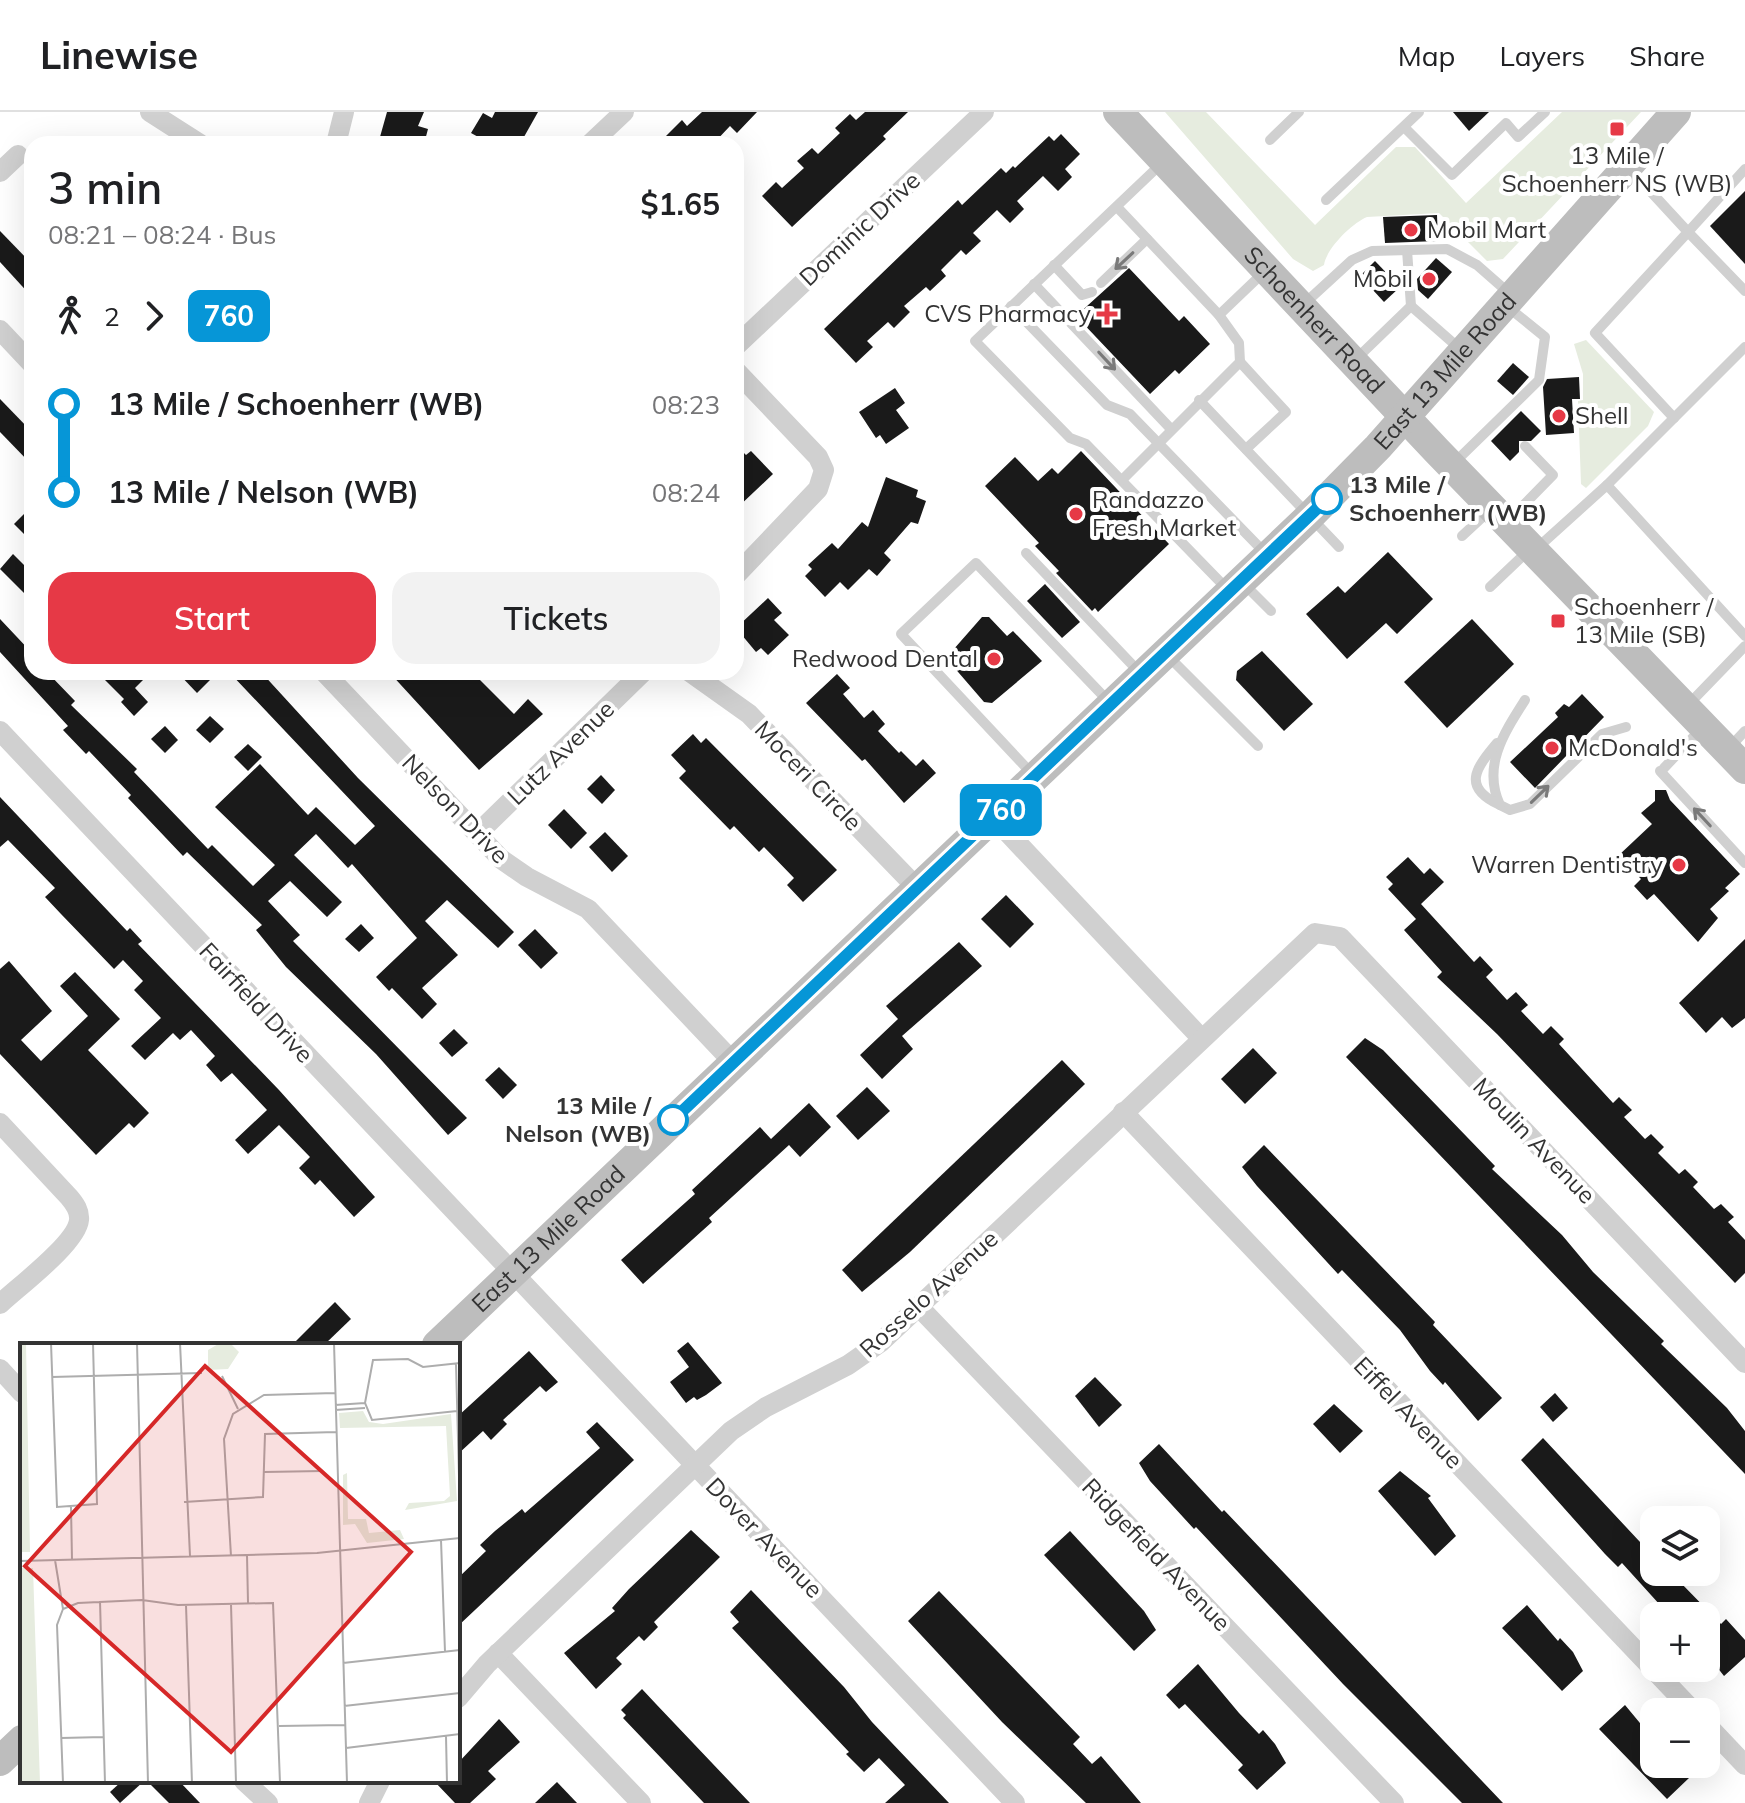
<!DOCTYPE html>
<html lang="en">
<head>
<meta charset="utf-8">
<style>
  body { margin:0; font-family:Mulish,sans-serif; background:#f2f2f2; color:#202124; height:100vh; display:flex; flex-direction:column; font-size:30px; white-space:nowrap }
  * { box-sizing:border-box; margin:0 }
  p { font-size:26px; color:#757577 }
  .icon { flex:none; width:44px; height:44px; fill:none; stroke:currentColor; stroke-width:2; stroke-linecap:round; stroke-linejoin:round }
  .map { position:relative; flex:1; overflow:hidden }
  .drawer { position:absolute; left:24px; top:24px; width:720px; height:544px; display:flex; flex-direction:column; background:#fff; border-radius:24px; box-shadow:0 8px 32px #0002 }
  .drawer>* { flex:none }
  .badge { padding:0 16px; border-radius:12px; font-size:28px; line-height:52px }
  .fabs { position:absolute; left:1640px; top:1394px; display:grid; gap:16px }
  .fabs a { display:grid; place-items:center; width:80px; height:80px; border-radius:16px; background:#fff; box-shadow:0 8px 32px #0002; font-size:40px }
  .map>.badge { position:absolute; translate:-50% -50%; box-shadow:0 0 0 4px #fff }
  .legs { display:flex; align-items:center; gap:12px; height:88px; padding:0 24px; font-size:26px }
  .legs p { margin-inline-start:auto }
  .overview { display:flex; align-items:center; justify-content:space-between; height:136px; padding:0 24px }
  h1 { font-size:44px; font-weight:600; line-height:60px }
  .primary-button { display:flex; gap:16px; margin-top:auto; padding:16px 24px }
  .primary-button a { flex:1; height:92px; border-radius:24px; background:#e63946; color:#fff; font-size:32px; font-weight:600; line-height:92px; text-align:center }
  .primary-button a+a { background:#f2f2f2; color:#202124 }
  ul { padding:0 24px; list-style:none }
  li { display:flex; align-items:center; gap:28px; height:88px; font-size:30px }
  li i { display:grid; place-items:center; width:12px; height:100%; margin:0 10px; background:currentColor }
  li i::after { content:''; width:20px; height:20px; margin:-10px; border:6px solid; border-radius:50%; background:#fff }
  li p { margin-inline-start:auto }
  li:first-child i { background:linear-gradient(#0000 50%,currentColor 0) }
  li:last-child i { background:linear-gradient(currentColor 50%,#0000 0) }
  header { display:flex; align-items:center; gap:48px; box-sizing:border-box; height:112px; padding:0 40px; background:#fff; border-bottom:2px solid #e0e0e0 }
  header strong { font-size:38px }
  nav { display:flex; gap:44px; margin-inline-start:auto; font-size:28px }
  .map>svg:first-child { display:block }
  .green { fill:#e6ecdf }
  .building { fill:#1a1a1a }
  .lines { fill:none; stroke-linecap:round; stroke-linejoin:round }
  .lane { stroke:#d0d0d0; stroke-width:10 }
  .street { stroke:#d0d0d0; stroke-width:20 }
  .secondary { stroke:#bdbdbd; stroke-width:30 }
  .oneway { stroke:#7a7a7a }
  .line-1-casing { stroke:#fff; stroke-width:18 }
  .line-1 { stroke:#0696d7; stroke-width:12 }
  .poi-dot { fill:#e63946; stroke:#fff; stroke-width:3 }
  .stop-1-dot { fill:#fff; stroke:#0696d7; stroke-width:4 }
  .labels { text-anchor:middle; stroke-width:8; stroke-linejoin:round; paint-order:stroke }
  .poi-label { font-size:24px; fill:#333; stroke:#fff; text-anchor:start }
  .street-label { font-size:24px; fill:#333; stroke:#fff }
  .stop-label { font-size:24px; font-weight:bold; fill:#333; stroke:#fff; text-anchor:start }
  .inset-road { fill:none; stroke:#adadad; stroke-width:2 }
  .view { fill:#d62828; fill-opacity:0.15; stroke:#d62828; stroke-width:4 }
  .inset-edge { fill:none; stroke:#333; stroke-width:4 }
</style>
</head>
<body>
<header>
<strong>Linewise</strong>
<nav><a>Map</a><a>Layers</a><a>Share</a></nav>
</header>
<div class="map">
<svg width="1745" height="1691" viewBox="0 0 1745 1691">
  <rect width="100%" height="100%" fill="#fff"/>
  <g class="green">
    <path d="M1165,0H1206L1315,113L1396,35H1415L1466,91L1562,0H1641L1503,147L1487,149L1439,101L1367,105C1352,111 1326,137 1324,153L1313,159L1293,147Z"/>
    <polygon points="1586,228 1654,300 1648,314 1586,376 1581,372 1578,289 1583,288 1583,262 1574,232"/>
  </g>
  <g class="building">
    <polygon points="387,0 424,0 418,14 428,17 424,32 378,32"/>
    <polygon points="495,0 538,0 520,32 491,32 471,21 483,1 492,6"/>
    <polygon points="702,0 757,0 737,21 730,14 713,32 658,32 682,8 687,14"/>
    <polygon points="865,0 908,0 883,24 886,27 792,115 762,84 776,70 782,76 804,56 797,49 812,36 818,42 840,21 835,16 850,2 856,8"/>
    <polygon points="1453,0 1489,0 1469,19"/>
    <polygon points="1061,22 1080,42 1065,57 1072,65 1058,79 1043,64 1017,89 1024,97 1010,111 997,98 973,121 981,129 966,143 961,138 941,158 946,164 930,179 926,175 904,194 910,200 894,216 888,210 867,229 873,235 856,251 824,217 958,88 962,93 1001,56 1006,61 1013,54 1015,56 1049,24 1054,29"/>
    <polygon points="1745,79 1745,152 1710,114"/>
    <polygon points="1437,103 1438,129 1385,131 1383,105"/>
    <polygon points="0,119 32,152 32,185 0,150"/>
    <polygon points="1436,146 1452,160 1428,187 1418,178 1417,167"/>
    <polygon points="1375,149 1400,175 1384,190 1360,164"/>
    <polygon points="1129,156 1179,209 1184,204 1210,232 1179,262 1175,258 1150,282 1076,204"/>
    <polygon points="1513,251 1529,265 1513,283 1497,269"/>
    <polygon points="1579,265 1580,287 1572,287 1574,321 1546,323 1543,275 1547,267"/>
    <polygon points="895,276 905,291 896,298 909,316 886,332 880,323 876,326 859,300"/>
    <polygon points="0,287 32,320 32,353 0,320"/>
    <polygon points="1521,299 1541,319 1531,329 1519,329 1519,340 1510,349 1491,329"/>
    <polygon points="736,333 746,343 751,339 773,362 736,397"/>
    <polygon points="1081,339 1169,432 1098,500 1095,496 1092,499 1056,461 1059,459 1035,434 1039,431 985,374 1015,345 1038,369 1052,356 1058,362"/>
    <polygon points="886,365 918,378 916,385 926,389 918,412 911,410 884,441 891,448 877,464 869,457 848,478 840,470 825,485 805,464 812,457 808,453 832,431 838,437 862,410 868,415"/>
    <polygon points="32,394 32,430 14,412"/>
    <polygon points="1388,440 1433,487 1397,522 1386,511 1347,547 1306,502 1338,474 1345,481"/>
    <polygon points="13,442 32,461 32,489 0,457"/>
    <polygon points="1045,472 1080,510 1062,526 1027,489"/>
    <polygon points="768,486 782,501 774,508 789,523 768,543 761,536 756,540 736,516"/>
    <polygon points="982,505 989,505 1007,524 1013,519 1042,549 992,591 984,590 946,546"/>
    <polygon points="0,507 32,541 32,560 47,560 75,589 71,593 137,657 134,660 208,737 212,733 253,774 275,753 215,695 260,652 308,703 316,695 355,733 375,714 229,560 261,560 358,666 514,820 498,836 447,788 425,809 458,843 422,876 437,892 422,907 392,876 389,879 376,865 417,826 352,752 348,756 316,722 294,743 342,790 327,805 290,769 268,789 300,823 293,829 467,1006 448,1023 376,942 286,855 256,818 262,813 187,740 183,744 128,686 131,683 89,639 86,642 63,618 68,614 0,540"/>
    <polygon points="1472,507 1514,552 1447,616 1404,570"/>
    <polygon points="1262,539 1313,592 1284,619 1236,568 1237,559"/>
    <polygon points="97,560 151,560 135,576 148,590 134,604 121,590 124,587"/>
    <polygon points="177,560 218,560 197,581"/>
    <polygon points="389,560 472,560 514,602 528,587 543,602 479,658"/>
    <polygon points="837,562 850,576 843,582 864,606 873,598 885,612 878,619 899,641 901,639 916,654 923,647 936,661 904,691 865,647 862,649 806,591"/>
    <polygon points="1582,582 1604,605 1535,676 1510,650 1558,605 1555,601 1564,592 1569,595"/>
    <polygon points="210,604 224,617 210,631 196,618"/>
    <polygon points="165,614 178,628 165,641 151,627"/>
    <polygon points="693,622 701,631 706,626 837,758 803,790 787,773 794,766 764,735 759,740 734,714 730,718 679,666 686,659 671,643"/>
    <polygon points="248,632 262,645 248,659 234,645"/>
    <polygon points="601,663 615,678 602,692 587,677"/>
    <polygon points="1655,678 1666,678 1670,688 1740,762 1725,776 1729,779 1710,797 1718,806 1698,830 1654,782 1647,788 1634,774 1641,767 1618,744 1652,712 1641,701 1655,689"/>
    <polygon points="0,685 127,819 130,816 142,829 138,832 279,978 375,1085 354,1105 320,1068 315,1073 299,1056 310,1045 279,1013 248,1042 235,1028 267,998 232,961 221,970 206,953 215,944 191,918 180,928 173,921 145,948 131,934 161,906 134,878 143,869 123,848 114,857 61,802 45,785 55,776 8,728 0,735"/>
    <polygon points="564,697 587,721 571,737 548,713"/>
    <polygon points="605,720 628,744 612,760 589,735"/>
    <polygon points="1408,745 1424,762 1430,756 1444,770 1421,792 1474,850 1480,844 1493,858 1486,865 1507,888 1516,880 1528,893 1521,899 1543,922 1551,914 1564,927 1559,932 1613,991 1619,985 1632,998 1624,1005 1645,1027 1651,1022 1664,1035 1658,1041 1679,1062 1685,1057 1698,1070 1693,1075 1714,1097 1721,1092 1734,1105 1728,1110 1745,1128 1745,1161 1735,1171 1497,922 1437,865 1442,860 1404,818 1416,807 1388,777 1393,772 1386,765"/>
    <polygon points="1006,783 1034,812 1010,836 981,807"/>
    <polygon points="361,812 374,826 359,840 345,827"/>
    <polygon points="535,817 558,841 541,857 518,833"/>
    <polygon points="1745,827 1745,906 1732,916 1722,905 1706,921 1679,891"/>
    <polygon points="959,830 982,854 902,924 913,937 882,967 860,943 898,907 886,894"/>
    <polygon points="9,849 52,899 21,928 41,949 88,904 60,874 75,860 120,907 88,938 149,1001 134,1016 129,1011 96,1043 0,942 0,857"/>
    <polygon points="454,917 468,931 452,945 439,931"/>
    <polygon points="1365,926 1383,938 1495,1054 1492,1057 1562,1123 1593,1160 1664,1229 1661,1232 1727,1296 1745,1319 1745,1362 1346,945"/>
    <polygon points="1253,936 1277,961 1245,992 1221,967"/>
    <polygon points="1062,948 1085,972 910,1140 862,1180 842,1158"/>
    <polygon points="499,955 517,973 503,987 485,968"/>
    <polygon points="867,975 890,999 858,1028 836,1004"/>
    <polygon points="809,991 831,1015 800,1045 789,1033 709,1106 712,1110 643,1172 621,1148 695,1082 692,1078 760,1015 771,1027"/>
    <polygon points="1264,1033 1435,1210 1433,1213 1502,1286 1478,1309 1445,1270 1443,1273 1430,1259 1400,1218 1342,1158 1338,1162 1257,1074 1242,1055"/>
    <polygon points="335,1190 351,1207 324,1233 292,1233"/>
    <polygon points="688,1230 722,1271 706,1283 697,1288 694,1285 686,1291 670,1270 689,1255 677,1239"/>
    <polygon points="529,1239 558,1270 546,1280 540,1274 503,1308 507,1312 491,1328 483,1319 458,1342 458,1304"/>
    <polygon points="1095,1265 1122,1293 1099,1315 1075,1284"/>
    <polygon points="1555,1281 1568,1296 1553,1310 1540,1295"/>
    <polygon points="1334,1292 1363,1319 1340,1341 1313,1312"/>
    <polygon points="597,1310 634,1348 458,1514 458,1466 486,1439 480,1433 495,1419 522,1397 525,1401 600,1336 586,1320"/>
    <polygon points="1543,1326 1654,1445 1654,1460 1686,1460 1678,1468 1721,1512 1726,1507 1745,1528 1745,1545 1724,1564 1706,1541 1706,1504 1670,1504 1622,1451 1618,1455 1605,1442 1521,1348"/>
    <polygon points="1159,1332 1222,1400 1224,1398 1503,1691 1462,1691 1343,1572 1196,1415 1194,1417 1150,1369 1139,1351"/>
    <polygon points="1400,1359 1431,1384 1428,1386 1456,1424 1435,1444 1378,1379"/>
    <polygon points="691,1418 720,1445 654,1510 658,1515 644,1529 639,1524 616,1546 622,1552 596,1577 564,1541 615,1499 612,1496 629,1477"/>
    <polygon points="1070,1419 1144,1499 1156,1518 1134,1539 1044,1443"/>
    <polygon points="751,1478 844,1575 872,1610 949,1691 885,1691 905,1673 879,1646 864,1660 846,1642 849,1640 732,1516 739,1510 730,1500"/>
    <polygon points="939,1479 1080,1625 1073,1632 1092,1652 1101,1644 1141,1691 1086,1691 1002,1610 908,1509"/>
    <polygon points="1527,1493 1558,1529 1560,1526 1573,1540 1583,1559 1562,1579 1502,1516"/>
    <polygon points="1198,1552 1239,1601 1259,1622 1263,1618 1275,1632 1286,1651 1257,1678 1238,1658 1243,1653 1185,1592 1179,1597 1166,1583"/>
    <polygon points="642,1577 656,1592 750,1691 704,1691 623,1606 626,1603 621,1598"/>
    <polygon points="1625,1593 1654,1628 1654,1652 1691,1652 1683,1660 1689,1666 1667,1687 1599,1617"/>
    <polygon points="499,1607 520,1630 488,1659 496,1667 470,1691 455,1691 434,1669 458,1669 458,1651"/>
    <polygon points="122,1669 144,1669 120,1691 110,1680"/>
    <polygon points="147,1669 179,1669 200,1691 169,1691"/>
    <polygon points="557,1670 577,1691 535,1691"/>
  </g>
  <g class="lines">
    <g class="lane">
      <polyline points="1404,15 1452,63 1506,11 1518,25 1545,0"/>
      <polyline points="1270,28 1299,0"/>
      <polyline points="1162,51 975,229 1070,326 1086,332 1229,479"/>
      <polyline points="1628,55 1688,120 1595,221 1674,306"/>
      <polyline points="1745,57 1688,120 1745,179"/>
      <polyline points="1326,88 1419,0"/>
      <polyline points="1117,95 1219,203 1239,231 1240,250 1122,368"/>
      <polyline points="1407,138 1411,194"/>
      <polyline points="1054,153 1082,183 1092,180"/>
      <polyline points="1101,171 1147,127"/>
      <polyline points="1034,172 1170,316"/>
      <polyline points="1304,192 1352,148 1372,139 1447,137 1477,153 1510,182"/>
      <polyline points="1011,194 1107,293 1130,302 1266,442"/>
      <polyline points="1219,203 1264,160"/>
      <polyline points="1355,248 1411,194 1460,237"/>
      <polyline points="1240,250 1286,300 1246,337"/>
      <polyline points="1199,288 1339,435"/>
      <polyline points="1453,352 1539,268 1545,225 1508,195"/>
      <polyline points="1607,373 1745,235"/>
      <polyline points="1508,409 1553,363 1525,334"/>
      <polyline points="1462,424 1490,398"/>
      <polyline points="1535,438 1607,373 1745,524"/>
      <polyline points="1026,441 1141,562"/>
      <polyline points="1243,471 1271,499"/>
      <polyline points="1490,475 1529,438"/>
      <polyline points="1167,543 1258,634"/>
      <path d="M1525,588C1504,621 1482,654 1500,693L1510,698L1530,692L1602,622L1626,615"/>
      <polyline points="1688,593 1745,534"/>
      <path d="M1497,631C1476,656 1461,675 1500,693"/>
      <polyline points="1730,635 1745,619"/>
      <polyline points="1664,656 1701,617"/>
      <polyline points="1660,659 1745,751"/>
      <polyline points="1034,664 901,522 976,451 1110,591"/>
    </g>
    <g class="street">
      <polyline points="150,0 200,32"/>
      <polyline points="336,32 344,0"/>
      <polyline points="590,32 624,0"/>
      <polyline points="0,60 18,43"/>
      <polyline points="0,218 32,252"/>
      <polyline points="736,234 984,0"/>
      <polyline points="736,259 818,345 824,358 818,377 736,463"/>
      <polyline points="324,560 501,747 527,765 588,797 734,951"/>
      <polyline points="690,560 749,602 918,777"/>
      <polyline points="0,619 1015,1691"/>
      <polyline points="993,705 1201,926"/>
      <polyline points="477,722 643,560"/>
      <polyline points="1123,1000 1694,1600"/>
      <path d="M0,1011L69,1085C75,1092 80,1099 79,1108C77,1131 18,1175 0,1192"/>
      <polyline points="919,1195 1394,1691"/>
      <polyline points="0,1257 22,1281"/>
      <polyline points="498,1541 641,1691"/>
      <polyline points="458,1586 487,1552 731,1319 766,1295 848,1253 881,1230 1315,821 1340,825 1745,1251"/>
      <polyline points="1706,1612 1745,1653"/>
      <polyline points="244,1669 268,1691"/>
      <polyline points="369,1691 380,1669"/>
    </g>
    <g class="secondary">
      <path id="s1" d="M1118,0L1437,339L1745,657"/>
      <path id="s2" d="M437,1233L1310,404L1378,335L1676,0"/>
      <polyline points="0,1649 22,1628"/>
    </g>
  </g>
  <defs><path id="oneway-shaft" d="M-6 0H5M1.5-3L5.5 0L1.5 3" fill="none" stroke-width="1.6" stroke-linecap="round" stroke-linejoin="round" transform="scale(2)"/></defs>
  <g class="oneway">
    <use href="#oneway-shaft" transform="translate(1124 149) rotate(137)"/>
    <use href="#oneway-shaft" transform="translate(1107 249) rotate(47)"/>
    <use href="#oneway-shaft" transform="translate(1540 682) rotate(-44)"/>
    <use href="#oneway-shaft" transform="translate(1702 705) rotate(-133)"/>
  </g>
  <g class="lines">
    <defs>
      <polyline id="line-1" points="673,1008 1327,387"/>
    </defs>
    <use href="#line-1" class="line-1-casing"/>
    <use href="#line-1" class="line-1"/>
  </g>
  <g class="poi-dot">
    <rect x="1609" y="9" width="16" height="16" rx="4"/>
    <circle cx="1411" cy="118" r="8"/>
    <circle cx="1429" cy="167" r="8"/>
    <path d="M1103 190h8v8h8v8h-8v8h-8v-8h-8v-8h8z"/>
    <circle cx="1559" cy="304" r="8"/>
    <circle cx="1076" cy="402" r="8"/>
    <rect x="1550" y="501" width="16" height="16" rx="4"/>
    <circle cx="994" cy="547" r="8"/>
    <circle cx="1552" cy="636" r="8"/>
    <circle cx="1679" cy="753" r="8"/>
  </g>
  <g class="stop-1-dot">
    <circle cx="1327" cy="387" r="14"/>
    <circle cx="673" cy="1008" r="14"/>
  </g>
  <g class="labels">
    <g class="poi-label">
      <text x="1617" y="52" text-anchor="middle">13 Mile /<tspan x="1617" dy="28">Schoenherr NS (WB)</tspan></text>
      <text x="1427" y="126">Mobil Mart</text>
      <text x="1413" y="175" text-anchor="end">Mobil</text>
      <text x="1091" y="210" text-anchor="end">CVS Pharmacy</text>
      <text x="1575" y="312">Shell</text>
      <text x="1092" y="396">Randazzo<tspan x="1092" dy="28">Fresh Market</tspan></text>
      <text x="1574" y="503">Schoenherr /<tspan x="1574" dy="28">13 Mile (SB)</tspan></text>
      <text x="978" y="555" text-anchor="end">Redwood Dental</text>
      <text x="1568" y="644">McDonald's</text>
      <text x="1663" y="761" text-anchor="end">Warren Dentistry</text>
    </g>
    <g class="street-label">
      <text transform="translate(860 117) rotate(-43)" y="8">Dominic Drive</text>
      <text dy="8" stroke="none"><textPath href="#s1" startOffset="286">Schoenherr Road</textPath></text>
      <text dy="8" stroke="none"><textPath href="#s2" startOffset="1402">East 13 Mile Road</textPath></text>
      <text transform="translate(561 641) rotate(-44)" y="8">Lutz Avenue</text>
      <text transform="translate(808 664) rotate(46)" y="8">Moceri Circle</text>
      <text transform="translate(455 697) rotate(46)" y="8">Nelson Drive</text>
      <text transform="translate(256 891) rotate(47)" y="8">Fairfield Drive</text>
      <text transform="translate(1534 1029) rotate(46)" y="8">Moulin Avenue</text>
      <text dy="8" stroke="none"><textPath href="#s2" startOffset="154">East 13 Mile Road</textPath></text>
      <text transform="translate(929 1182) rotate(-42)" y="8">Rosselo Avenue</text>
      <text transform="translate(1408 1301) rotate(46)" y="8">Eiffel Avenue</text>
      <text transform="translate(764 1426) rotate(46)" y="8">Dover Avenue</text>
      <text transform="translate(1156 1443) rotate(46)" y="8">Ridgefield Avenue</text>
    </g>
    <g class="stop-label">
      <text x="1349" y="381">13 Mile /<tspan x="1349" dy="28">Schoenherr (WB)</tspan></text>
      <text x="651" y="1002" text-anchor="end">13 Mile /<tspan x="651" dy="28">Nelson (WB)</tspan></text>
    </g>
  </g>
  <g transform="translate(20 1231)">
    <rect width="440" height="440" fill="#fff"/>
    <path d="M0,0H6L10,209H0ZM200,0H210L219,9L208,26L188,27V7ZM343,68L349,79L363,81L431,71L437,158L385,167L389,160L424,158L430,153L426,83L320,85L319,70ZM327,130L328,176H346L349,190L380,187L384,196L347,200L335,181L323,182V132ZM0,225H13L20,440H0Z" fill="#e6ecdf"/>
    <path class="inset-road" d="M31,0L37,164L77,161L73,0M117,0L128,440M160,0L170,213M314,0L327,440M436,21L440,171M202,33L218,66M32,34L182,30M315,62L345,60M315,67L345,65M437,68L352,77L345,60L353,17L388,16L403,24L440,20M244,129L302,128M164,159L243,154L245,91L316,89M51,164L52,217M421,197L425,309M227,212L228,260M211,213L204,96L213,71L244,52L315,50M35,217L43,266L37,282L43,440M0,218L297,210L440,195M80,258L85,440M211,261L216,440M166,262L172,440M43,266L58,260L122,257L158,262L253,260L260,440M323,320L440,307M324,363L440,350M259,383L325,382M426,393L427,440M41,395L84,394M326,405L440,391"/>
    <path class="view" d="M185,23L391,209L211,409L5,223Z"/>
    <rect width="440" height="440" class="inset-edge"/>
  </g>
</svg>
<div class="fabs">
<a><svg class="icon" aria-label="layers" viewBox="0 0 24 24"><path d="M12 4l9 5-9 5-9-5zM3 14l9 5 9-5"/></svg></a>
<a>+</a>
<a>−</a>
</div>
<b class="badge" style="left:1001px;top:698px;background:#0696d7;color:#fff">760</b>
<section class="drawer">
<div class="overview"><div><h1>3 min</h1><p>08:21 – 08:24 · Bus</p></div><b>$1.65</b></div>
<div class="legs"><svg class="icon" aria-label="walk" viewBox="0 0 24 24"><circle cx="13" cy="4" r="2"/><path d="M13 8l-2 6 4 7M11 14l-3 7M7 12l3-4h3l4 4"/></svg>2<svg class="icon" aria-label="forward" viewBox="0 0 24 24"><path d="M9 5l7 7-7 7"/></svg><b class="badge" style="background:#0696d7;color:#fff">760</b></div>
<ul>
<li><i style="color:#0696d7"></i><b>13 Mile / Schoenherr (WB)</b><p>08:23</p></li>
<li><i style="color:#0696d7"></i><b>13 Mile / Nelson (WB)</b><p>08:24</p></li>
</ul>
<div class="primary-button"><a>Start</a><a>Tickets</a></div>
</section>
</div>
</body>
</html>
